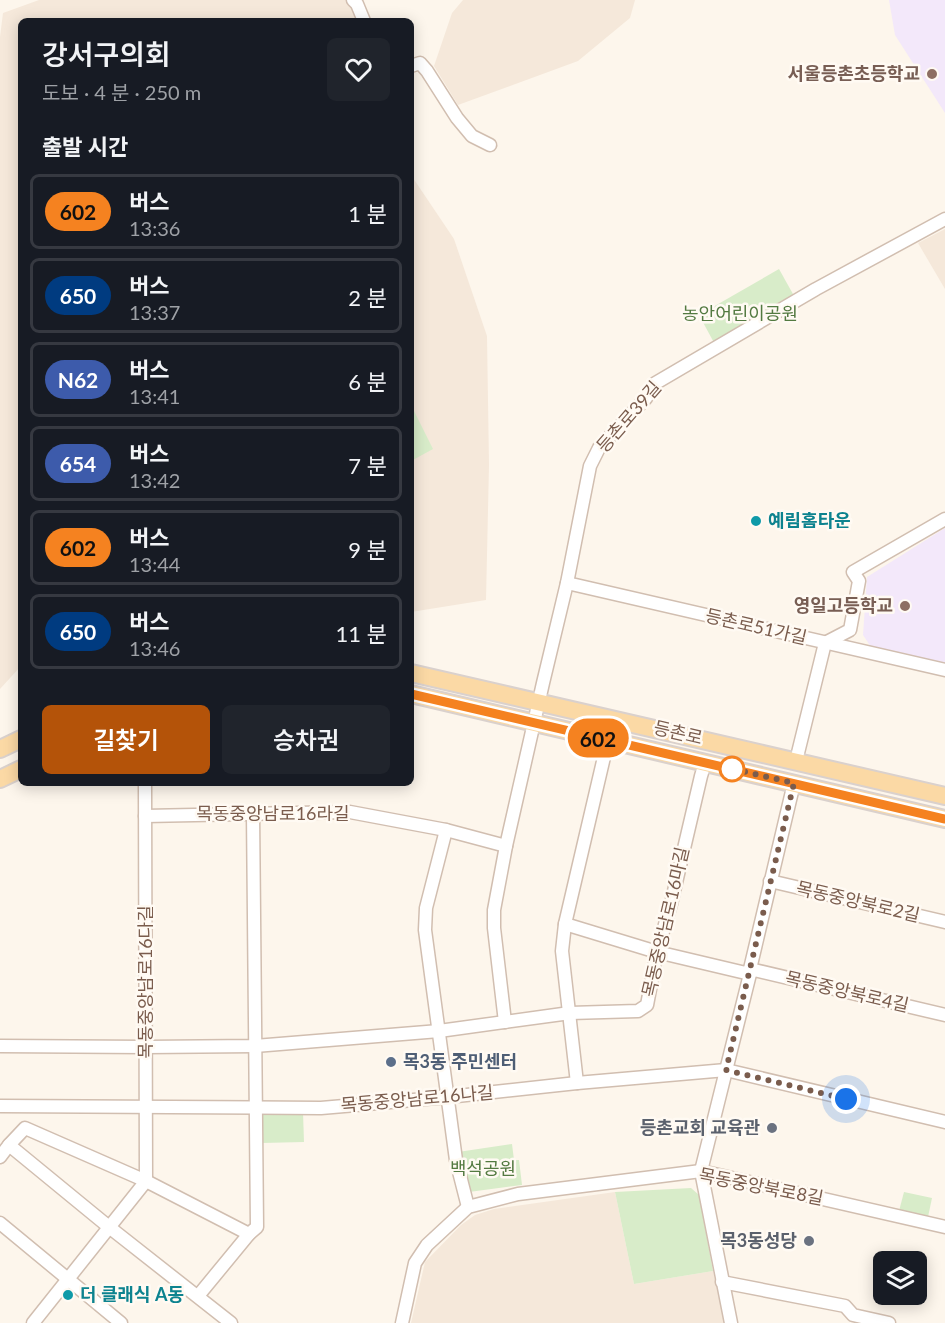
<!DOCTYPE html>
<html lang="ko">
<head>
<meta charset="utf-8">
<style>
  body { margin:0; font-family:Lato,"Noto Sans KR",sans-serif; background:#20242c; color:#f1f3f6; height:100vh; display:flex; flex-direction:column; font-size:22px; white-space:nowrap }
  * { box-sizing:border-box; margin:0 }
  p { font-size:20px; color:#9ea1a6 }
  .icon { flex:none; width:33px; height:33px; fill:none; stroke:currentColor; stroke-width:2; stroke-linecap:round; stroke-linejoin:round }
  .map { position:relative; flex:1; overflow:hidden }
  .panel { position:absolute; left:18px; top:18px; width:396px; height:768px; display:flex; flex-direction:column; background:#171b24; border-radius:9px; box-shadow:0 3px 15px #0003 }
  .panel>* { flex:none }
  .badge { padding:0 12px; border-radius:20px; font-size:21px; line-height:39px }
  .controls { position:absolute; left:873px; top:1251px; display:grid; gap:12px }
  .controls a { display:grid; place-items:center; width:54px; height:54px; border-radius:9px; background:#171b24; box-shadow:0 3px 15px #0003; font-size:30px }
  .you { position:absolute; width:30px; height:30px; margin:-15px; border:4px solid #fff; border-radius:50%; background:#1a73e8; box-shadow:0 0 0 9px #1a73e833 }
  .map>.badge { position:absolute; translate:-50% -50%; box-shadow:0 0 0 3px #fff }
  h2 { padding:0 24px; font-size:22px; line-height:54px }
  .round { display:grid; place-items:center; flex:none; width:63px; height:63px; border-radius:9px; background:#20242c }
  .overview { display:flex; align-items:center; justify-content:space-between; height:102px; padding:0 24px }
  h1 { font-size:28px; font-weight:600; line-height:45px }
  .action { display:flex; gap:12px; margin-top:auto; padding:12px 24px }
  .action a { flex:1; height:69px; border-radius:9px; background:#b45309; color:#fff; font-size:24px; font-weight:600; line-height:69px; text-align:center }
  .action a+a { background:#20242c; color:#f1f3f6 }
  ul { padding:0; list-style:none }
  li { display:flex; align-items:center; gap:18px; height:75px; margin:0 12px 9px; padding:0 12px; border:3px solid #363941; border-radius:9px }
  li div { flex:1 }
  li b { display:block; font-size:22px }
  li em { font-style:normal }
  li .badge { min-width:66px; font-weight:700; text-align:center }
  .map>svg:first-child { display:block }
  .residential { fill:#f5e8da }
  .education { fill:#f3e8fa }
  .green { fill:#d8ecc9 }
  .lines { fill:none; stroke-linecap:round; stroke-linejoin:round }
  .minor-casing { stroke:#d1beb0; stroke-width:15 }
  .major-casing { stroke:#dad1cd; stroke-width:20 }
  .minor { stroke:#fff; stroke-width:12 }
  .major { stroke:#fbd9a5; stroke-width:16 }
  .line-casing { stroke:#fff; stroke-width:14 }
  .line { stroke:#f58220; stroke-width:9 }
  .walk { stroke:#7a5c4d; stroke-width:6; stroke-dasharray:0 10.8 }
  .education-dot { fill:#8d6e63; stroke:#fffaf3; stroke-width:2 }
  .culture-dot { fill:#0f9aa8; stroke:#fffaf3; stroke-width:2 }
  .stop-dot { fill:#fff; stroke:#f58220; stroke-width:3 }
  .service-dot { fill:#5c6f8a; stroke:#fffaf3; stroke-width:2 }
  .worship-dot { fill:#6b7280; stroke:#fffaf3; stroke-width:2 }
  .labels { text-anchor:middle; stroke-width:5; stroke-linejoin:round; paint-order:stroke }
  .education-label { font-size:18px; font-weight:bold; fill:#785e54; stroke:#fffaf3; text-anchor:end }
  .park-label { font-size:18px; fill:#537a41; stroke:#fffaf3 }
  .street-label { font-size:18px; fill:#7a5c4d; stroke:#fffaf3 }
  .culture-label { font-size:18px; font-weight:bold; fill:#0d838f; stroke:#fffaf3; text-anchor:start }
  .service-label { font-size:18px; font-weight:bold; fill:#4e5e75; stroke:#fffaf3; text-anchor:start }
  .worship-label { font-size:18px; font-weight:bold; fill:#5b616d; stroke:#fffaf3; text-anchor:end }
</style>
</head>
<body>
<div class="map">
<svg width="945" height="1323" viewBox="0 0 945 1323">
  <rect width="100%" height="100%" fill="#fdf6ec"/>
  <g class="residential">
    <polygon points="39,0 349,0 356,21 21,21 21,666 0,689 0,37 3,13"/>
    <polygon points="463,0 635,0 630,18 578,61 458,105 434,66 452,13"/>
    <polygon points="411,175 454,239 487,336 489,465 486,600 411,612"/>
    <polygon points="945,229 945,289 918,243"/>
    <polygon points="615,1192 634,1284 713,1271 725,1323 411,1323 425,1262 461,1225 475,1215 494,1209"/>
  </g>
  <g class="education">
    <polygon points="889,0 945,0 945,113 895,35"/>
    <polygon points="945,528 945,664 871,647 863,635 867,577"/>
  </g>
  <g class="green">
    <polygon points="779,269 798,303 718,350 699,315"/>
    <polygon points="411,405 433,449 411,461"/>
    <polygon points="303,1112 304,1142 262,1143 261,1113"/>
    <polygon points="512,1144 514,1160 519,1160 522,1185 469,1192 458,1152"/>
    <polygon points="691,1188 699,1195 713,1271 634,1284 615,1192"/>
    <polygon points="904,1192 932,1198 928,1217 899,1211"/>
  </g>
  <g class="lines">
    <defs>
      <g id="minor">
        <polyline points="353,0 357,4 364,21"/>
        <polyline points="411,66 420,63 427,71 457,118 472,136 490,145"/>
        <polyline points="567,583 945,670"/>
        <polyline points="796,761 825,643 850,630 859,581 853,572 945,519"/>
        <polyline points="145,816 350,812 446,830 506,846"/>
        <polyline points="446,830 426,908 425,930 456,1160 468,1207"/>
        <polyline points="770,881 945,922"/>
        <polyline points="565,924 657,952 750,974"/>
        <polyline points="750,969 945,1015"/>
        <polyline points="505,1022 494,928 494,910 506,846 543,683 567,583 590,466 599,448 646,398 654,384 816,289 945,219"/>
        <polyline points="0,1046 146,1047 255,1046 439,1031 570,1013 638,1011 647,1005 657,952 671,904 701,776 705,763"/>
        <polyline points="577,1083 562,951 565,924 608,740"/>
        <polyline points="0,1106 321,1108 448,1097 577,1083 726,1070 945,1122"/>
        <polyline points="9,1145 25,1128 146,1181 249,1234"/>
        <polyline points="0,1157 9,1145 109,1227 231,1323"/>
        <polyline points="0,1223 121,1323"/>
        <polyline points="722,1282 845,1306 853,1315 889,1323"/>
        <polyline points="198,1296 249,1234 257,1227 253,813"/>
        <polyline points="33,1323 146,1181 145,783"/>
        <polyline points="402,1323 415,1263 427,1245 468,1207 518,1194 701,1171 945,1227"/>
        <polyline points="731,1323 701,1171 750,974 750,969 794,783"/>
      </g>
      <g id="major">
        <polyline points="411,673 945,796"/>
        <polyline points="411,694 945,819"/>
        <polyline points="0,749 21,739"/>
        <polyline points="0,779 21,769"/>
      </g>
    </defs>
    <use href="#minor" class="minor-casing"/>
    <use href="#major" class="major-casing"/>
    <use href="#minor" class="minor"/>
    <use href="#major" class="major"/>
  </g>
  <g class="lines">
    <defs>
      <polyline id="line" points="411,694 945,819"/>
    </defs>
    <use href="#line" class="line-casing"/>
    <use href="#line" class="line"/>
    <polyline class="walk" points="732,769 728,768 794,783 726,1070 846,1099"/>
  </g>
  <g class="education-dot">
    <circle cx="932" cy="74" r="6"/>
    <circle cx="905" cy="606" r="6"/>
  </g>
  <g class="culture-dot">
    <circle cx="756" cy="521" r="6"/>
    <circle cx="68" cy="1295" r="6"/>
  </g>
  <circle class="stop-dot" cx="732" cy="769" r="12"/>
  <circle class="service-dot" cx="391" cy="1062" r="6"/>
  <g class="worship-dot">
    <circle cx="772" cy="1128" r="6"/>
    <circle cx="809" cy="1241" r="6"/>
  </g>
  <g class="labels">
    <g class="education-label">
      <text x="920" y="80">서울등촌초등학교</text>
      <text x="893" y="612">영일고등학교</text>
    </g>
    <g class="park-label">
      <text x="740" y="320">농안어린이공원</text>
      <text x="483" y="1175">백석공원</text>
    </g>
    <g class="street-label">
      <text transform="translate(629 417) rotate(-49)" y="6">등촌로39길</text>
      <text transform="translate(756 627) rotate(13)" y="6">등촌로51가길</text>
      <text transform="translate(678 733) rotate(13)" y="6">등촌로</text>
      <text x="273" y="820">목동중앙남로16라길</text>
      <text transform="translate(858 902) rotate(13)" y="6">목동중앙북로2길</text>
      <text transform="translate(666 922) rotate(-77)" y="6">목동중앙남로16마길</text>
      <text transform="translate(146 982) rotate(-90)" y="6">목동중앙남로16다길</text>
      <text transform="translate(847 992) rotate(13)" y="6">목동중앙북로4길</text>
      <text transform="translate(417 1099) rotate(-5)" y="6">목동중앙남로16나길</text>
      <text transform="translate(761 1187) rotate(11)" y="6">목동중앙북로8길</text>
    </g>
    <g class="culture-label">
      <text x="768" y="527">예림홈타운</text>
      <text x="80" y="1301">더 클래식 A동</text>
    </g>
    <g class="service-label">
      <text x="403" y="1068">목3동 주민센터</text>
    </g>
    <g class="worship-label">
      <text x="760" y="1134">등촌교회 교육관</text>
      <text x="797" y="1247">목3동성당</text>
    </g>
  </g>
</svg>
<div class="controls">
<a><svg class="icon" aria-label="layers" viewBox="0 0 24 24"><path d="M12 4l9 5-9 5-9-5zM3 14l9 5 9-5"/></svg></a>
</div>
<div class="you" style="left:846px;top:1099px"></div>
<b class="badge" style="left:598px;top:738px;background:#f58220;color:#111">602</b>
<section class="panel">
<div class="overview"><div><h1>강서구의회</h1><p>도보 · 4 분 · 250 m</p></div><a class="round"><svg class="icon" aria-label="heart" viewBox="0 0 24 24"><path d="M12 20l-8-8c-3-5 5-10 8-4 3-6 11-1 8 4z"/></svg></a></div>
<h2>출발 시간</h2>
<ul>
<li><span class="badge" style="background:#f58220;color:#111">602</span><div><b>버스</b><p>13:36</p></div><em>1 분</em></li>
<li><span class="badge" style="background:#003b80;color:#fff">650</span><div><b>버스</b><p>13:37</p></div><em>2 분</em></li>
<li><span class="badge" style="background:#3d5bab;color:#fff">N62</span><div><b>버스</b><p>13:41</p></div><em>6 분</em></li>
<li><span class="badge" style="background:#3d5bab;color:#fff">654</span><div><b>버스</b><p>13:42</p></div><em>7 분</em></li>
<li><span class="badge" style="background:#f58220;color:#111">602</span><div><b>버스</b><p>13:44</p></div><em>9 분</em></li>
<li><span class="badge" style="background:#003b80;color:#fff">650</span><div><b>버스</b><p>13:46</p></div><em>11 분</em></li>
</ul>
<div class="action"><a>길찾기</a><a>승차권</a></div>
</section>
</div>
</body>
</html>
